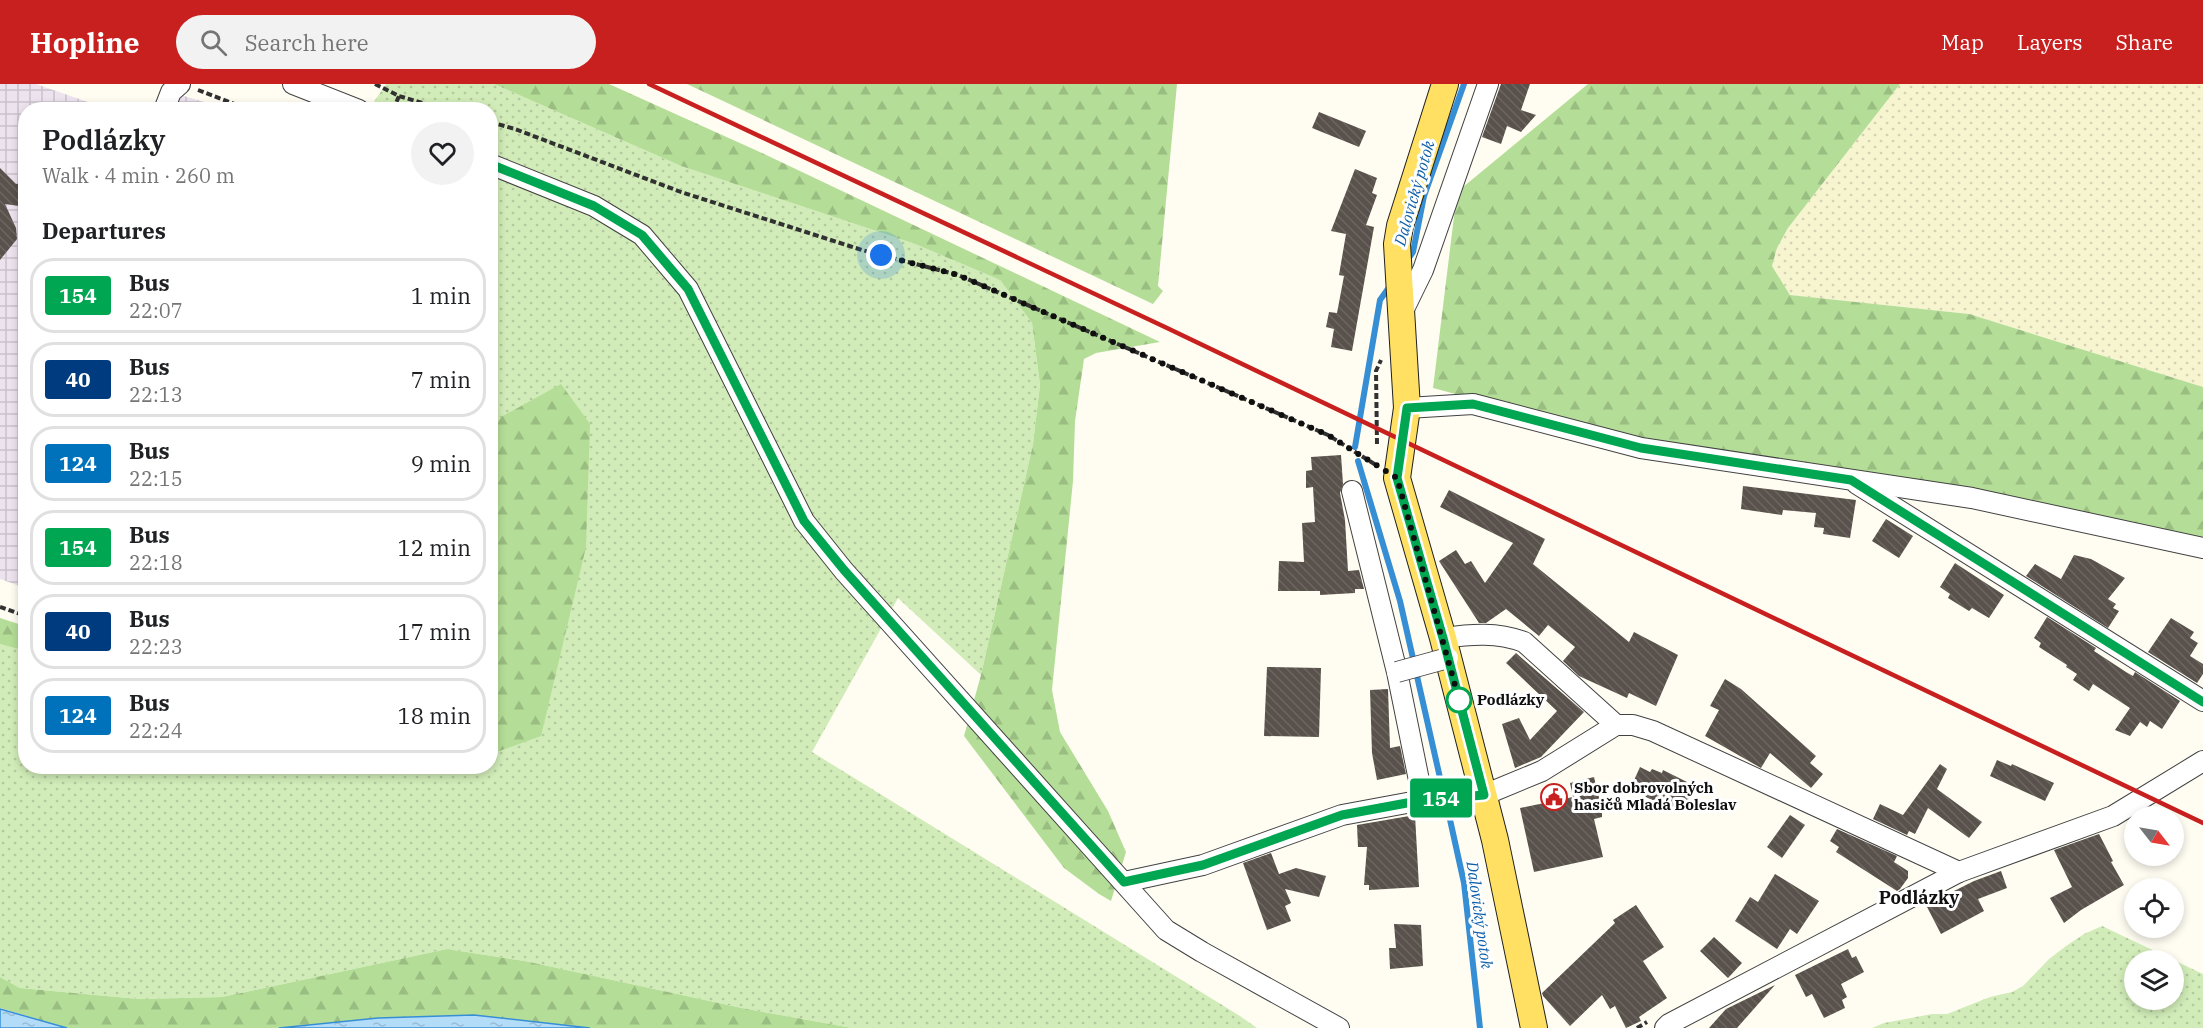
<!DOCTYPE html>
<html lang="en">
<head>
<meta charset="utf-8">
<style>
  body { margin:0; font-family:"IBM Plex Serif",serif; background:#f2f2f2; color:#202124; height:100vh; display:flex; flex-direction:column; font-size:22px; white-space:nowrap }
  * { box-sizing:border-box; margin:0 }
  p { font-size:20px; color:#757577 }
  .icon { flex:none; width:33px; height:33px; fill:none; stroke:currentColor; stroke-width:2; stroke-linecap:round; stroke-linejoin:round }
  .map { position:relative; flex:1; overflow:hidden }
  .sheet { position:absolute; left:18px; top:18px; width:480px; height:672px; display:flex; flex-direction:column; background:#fff; border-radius:24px; box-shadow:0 3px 9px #0003 }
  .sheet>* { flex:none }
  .badge { padding:0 12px; border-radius:4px; font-size:21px; line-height:39px }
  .needle { width:39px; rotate:121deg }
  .tools { position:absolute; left:2124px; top:722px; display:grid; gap:12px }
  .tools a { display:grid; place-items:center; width:60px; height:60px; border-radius:50%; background:#fff; box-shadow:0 3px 9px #0003; font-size:30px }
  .you { position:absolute; width:30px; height:30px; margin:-15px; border:4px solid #fff; border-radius:50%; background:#1a73e8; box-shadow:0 0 0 9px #1a73e833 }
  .map>.badge { position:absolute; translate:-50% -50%; box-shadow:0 0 0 3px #fff }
  h2 { padding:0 24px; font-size:22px; line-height:54px }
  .round { display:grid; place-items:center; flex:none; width:63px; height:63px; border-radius:32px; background:#f2f2f2 }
  .summary { display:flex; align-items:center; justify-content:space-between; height:102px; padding:0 24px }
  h1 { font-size:28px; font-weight:600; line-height:45px }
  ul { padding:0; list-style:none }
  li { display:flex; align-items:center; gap:18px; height:75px; margin:0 12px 9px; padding:0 12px; border:3px solid #e0e0e0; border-radius:24px }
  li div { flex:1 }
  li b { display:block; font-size:22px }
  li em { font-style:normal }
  li .badge { min-width:66px; font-weight:700; text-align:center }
  header { display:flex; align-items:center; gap:36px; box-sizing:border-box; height:84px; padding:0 30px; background:#c81f1f; color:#fff }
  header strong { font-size:28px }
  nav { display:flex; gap:33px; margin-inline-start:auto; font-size:21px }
  .search { width:420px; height:54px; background:#f2f2f2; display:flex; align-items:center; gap:15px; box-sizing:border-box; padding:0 21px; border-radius:33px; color:#757577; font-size:22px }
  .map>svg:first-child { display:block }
  .industrial { fill:url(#industrial-grid) }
  .farmland { fill:url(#farmland-dots) }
  .grass { fill:url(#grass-dots); fill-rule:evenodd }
  .forest { fill:url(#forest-firs) }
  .water { fill:url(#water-ripples); stroke:#368ed5; stroke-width:1.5 }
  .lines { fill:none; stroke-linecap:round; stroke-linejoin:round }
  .stream { stroke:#368ed5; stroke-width:6 }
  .building { fill:url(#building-back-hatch) }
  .minor-casing { stroke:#424242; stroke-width:22 }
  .major-casing { stroke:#202020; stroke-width:28 }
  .path { stroke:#313131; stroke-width:4; stroke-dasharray:6 3; stroke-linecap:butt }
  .minor { stroke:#fff; stroke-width:20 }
  .major { stroke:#ffe062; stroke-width:26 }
  .rail { stroke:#c81f1f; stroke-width:4.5 }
  .minor-bridge-casing { stroke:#424242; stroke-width:22; stroke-linecap:butt }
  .minor-bridge { stroke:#fff; stroke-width:20 }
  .line-casing { stroke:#fff; stroke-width:14 }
  .line { stroke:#00a651; stroke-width:9 }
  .walk { stroke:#0f0f0f; stroke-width:6; stroke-dasharray:0 10.8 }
  .stop-dot { fill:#fff; stroke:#00a651; stroke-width:3 }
  .labels { text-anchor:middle; stroke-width:6; stroke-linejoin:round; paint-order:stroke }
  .stop-label { font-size:15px; font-weight:bold; fill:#0f0f0f; stroke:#fff; text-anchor:start }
  .poi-label { font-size:15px; font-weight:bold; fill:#0f0f0f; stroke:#fff; text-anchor:start }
  .water-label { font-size:16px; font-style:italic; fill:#1060a9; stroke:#fff }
  .quarter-label { font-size:18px; font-weight:bold; fill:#0f0f0f; stroke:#fff }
</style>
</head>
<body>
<header>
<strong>Hopline</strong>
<div class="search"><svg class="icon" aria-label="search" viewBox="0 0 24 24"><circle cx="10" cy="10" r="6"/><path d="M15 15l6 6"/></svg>Search here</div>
<nav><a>Map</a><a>Layers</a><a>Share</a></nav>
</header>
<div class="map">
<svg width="2203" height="944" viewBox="0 0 2203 944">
  <defs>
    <pattern id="industrial-grid" width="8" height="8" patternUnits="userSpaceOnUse" patternTransform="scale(1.5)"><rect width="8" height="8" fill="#ede3ee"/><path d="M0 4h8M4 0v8" fill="none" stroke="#cac2cb"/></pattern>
    <pattern id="farmland-dots" width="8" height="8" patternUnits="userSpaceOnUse" patternTransform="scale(1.5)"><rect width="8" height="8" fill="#f7f5d0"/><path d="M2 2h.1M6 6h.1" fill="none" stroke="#d3d1b1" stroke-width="1.8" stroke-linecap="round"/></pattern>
    <pattern id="grass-dots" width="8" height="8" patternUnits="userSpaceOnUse" patternTransform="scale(1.5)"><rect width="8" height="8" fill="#d1ecb8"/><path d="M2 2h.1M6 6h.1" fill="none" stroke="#b2c99d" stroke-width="1.8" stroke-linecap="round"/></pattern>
    <pattern id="forest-firs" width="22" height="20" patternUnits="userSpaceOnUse" patternTransform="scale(1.5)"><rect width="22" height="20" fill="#b4de97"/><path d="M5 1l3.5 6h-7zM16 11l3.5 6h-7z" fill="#9abd81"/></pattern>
    <pattern id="water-ripples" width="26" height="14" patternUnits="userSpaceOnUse" patternTransform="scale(1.5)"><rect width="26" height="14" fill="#b3dcf9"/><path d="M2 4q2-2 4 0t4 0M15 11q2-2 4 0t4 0" fill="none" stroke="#99bcd4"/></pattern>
    <pattern id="building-back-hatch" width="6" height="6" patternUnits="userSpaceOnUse" patternTransform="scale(1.5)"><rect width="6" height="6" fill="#59514b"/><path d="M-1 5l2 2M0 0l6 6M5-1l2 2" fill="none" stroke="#6c6561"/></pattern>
  </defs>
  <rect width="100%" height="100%" fill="#fffdf2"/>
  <g class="industrial">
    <polygon points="0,0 36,0 108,25 26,26 25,504 0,495"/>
    <polygon points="171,8 227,25 153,26"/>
  </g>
  <polygon class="farmland" points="1900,0 2203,0 2203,303 1969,230 1790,211 1772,182 1777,164 1788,144"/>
  <g class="grass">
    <polygon points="386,0 494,0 681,82 915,160 1000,196 1032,239 1040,301 1033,360 981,591 898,514 812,668 1240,932 1257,944 852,944 742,924 525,877 447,865 222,913 139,915 20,904 0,893 0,560 25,567 26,682 490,682 491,670 541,651 501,333 491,345 490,26 369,25"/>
    <path d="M2102,842L2203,890V944H1872L1884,939L1932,930H1947L1990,913L2012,908L2023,902L2049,875L2066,862L2084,850ZM2134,876H2174V915H2134Z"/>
  </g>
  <g class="forest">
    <polygon points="494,0 609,0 762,69 1160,258 1096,269 1084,275 1075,337 1073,397 1052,606 1060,648 1108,727 1126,768 1111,817 1099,810 1064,784 964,652 981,591 1033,360 1040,301 1032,239 1000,196 915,160 681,82"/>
    <polygon points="687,0 1177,0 1158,202 1163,207 1153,220"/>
    <polygon points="1588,0 1900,0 1788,144 1777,164 1772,182 1790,211 1969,230 2203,303 2203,460 1633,358 1433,304 1457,108"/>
    <polygon points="561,300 590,340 586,463 541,652 491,670 491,345 501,333"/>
    <polygon points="0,534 25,542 25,567 0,560"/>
    <polygon points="447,865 525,877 742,924 852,944 590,944 474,931 378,934 279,944 67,944 0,924 0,893 20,904 139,915 222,913"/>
  </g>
  <g class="water">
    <polygon points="0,925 67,944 0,944"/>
    <polygon points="474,931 590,944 279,944 378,934"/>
  </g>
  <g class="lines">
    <g class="stream">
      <polyline points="1406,178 1413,168 1424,112 1464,0"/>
      <polyline points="1355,363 1380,216 1390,202"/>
      <polyline points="1358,377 1400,517 1443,707"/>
      <polyline points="1447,722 1464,799 1480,944"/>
    </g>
  </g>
  <g class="building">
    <polygon points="1501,0 1530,0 1521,26 1536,31 1521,48 1507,42 1501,60 1482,53"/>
    <polygon points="1319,28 1366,47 1359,63 1312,44"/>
    <polygon points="0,84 16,100 26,98 26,123 5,120 16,144 17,155 0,176"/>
    <polygon points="1355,85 1377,94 1372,109 1377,111 1366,141 1374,143 1352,267 1331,263 1334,245 1326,243 1329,228 1337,229 1344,192 1339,191 1346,150 1331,147"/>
    <polygon points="1341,371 1343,400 1340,409 1345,436 1348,487 1359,486 1364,505 1355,505 1355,509 1320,511 1320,507 1278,507 1279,477 1304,478 1302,439 1315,438 1313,403 1306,404 1306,387 1312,386 1311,373"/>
    <polygon points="1743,402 1856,416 1850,454 1823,450 1824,444 1814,443 1816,429 1783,426 1782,431 1741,425"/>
    <polygon points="1449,406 1545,455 1533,480 1629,558 1634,548 1678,571 1656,622 1629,609 1627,614 1579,592 1563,577 1575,563 1548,541 1539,552 1506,525 1486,539 1479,539 1439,477 1456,466 1465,480 1471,477 1485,499 1513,459 1440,423"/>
    <polygon points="1886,435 1913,452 1899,474 1872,457"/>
    <polygon points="2074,471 2091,475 2125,494 2108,515 2116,520 2113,524 2119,527 2108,544 2026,492 2035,480 2061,495"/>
    <polygon points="1955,479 2004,511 1989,534 1972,524 1969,527 1948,514 1950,510 1940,503"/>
    <polygon points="2047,533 2096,564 2094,567 2126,588 2133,592 2135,588 2180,617 2162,645 2150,637 2147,643 2140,638 2130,652 2115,646 2130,624 2093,600 2089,607 2073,596 2077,590 2066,583 2067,581 2039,563 2041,559 2034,554"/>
    <polygon points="2171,534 2194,548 2190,554 2198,559 2190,572 2203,580 2203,590 2197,599 2148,568"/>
    <polygon points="1516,569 1584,628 1541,673 1515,684 1502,640 1519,634 1530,656 1557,627 1506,579"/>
    <polygon points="1267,583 1321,584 1319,653 1264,652"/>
    <polygon points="1725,595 1741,605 1816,672 1810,679 1823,690 1811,704 1770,669 1761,684 1705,652 1719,626 1710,622"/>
    <polygon points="1388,605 1390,664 1400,662 1406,690 1377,696 1372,669 1370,606"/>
    <polygon points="1997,676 2011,682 2012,680 2054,699 2045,717 1990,692"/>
    <polygon points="1940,680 1947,685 1937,705 1982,738 1969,754 1928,724 1915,750 1909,747 1907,751 1873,735 1880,720 1903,731"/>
    <polygon points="1640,683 1650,688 1652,685 1662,689 1663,686 1695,702 1683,727 1676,724 1674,726 1656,718 1640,710 1641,708 1631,703"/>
    <polygon points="1594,693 1602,726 1602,733 1594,735 1603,773 1534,788 1520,724 1573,713 1570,699"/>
    <polygon points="1415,731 1419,803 1369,806 1369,801 1364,801 1367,763 1358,763 1357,741"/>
    <polygon points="1790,731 1805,741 1782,774 1767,763"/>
    <polygon points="1837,745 1897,772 1894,778 1908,787 1908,794 1900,805 1897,807 1836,768 1839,763 1830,757"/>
    <polygon points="2099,750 2113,777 2111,778 2124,801 2081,826 2064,839 2050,814 2072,803 2054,766"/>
    <polygon points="1271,769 1279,790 1296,784 1326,792 1319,813 1285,805 1291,819 1285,822 1291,837 1267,846 1243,779"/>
    <polygon points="2001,787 2007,804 1978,815 1984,827 1941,850 1926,821 1974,797"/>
    <polygon points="1775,790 1819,817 1797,850 1790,845 1777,865 1735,837 1750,813 1758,818"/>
    <polygon points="1636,821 1664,863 1643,877 1667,914 1639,933 1641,937 1626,944 1615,922 1610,925 1602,911 1570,942 1543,912 1542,909 1615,839 1613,836"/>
    <polygon points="1394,840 1421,841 1423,882 1390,885 1389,864 1396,864"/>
    <polygon points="1714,853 1742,879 1728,894 1700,867"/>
    <polygon points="1848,865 1852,874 1856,872 1864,888 1841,900 1847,913 1842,916 1845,924 1824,934 1812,910 1806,913 1795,891"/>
    <polygon points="1775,901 1737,944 1709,944 1726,925"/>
  </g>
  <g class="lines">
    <defs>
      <g id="minor">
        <polyline points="293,0 359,26"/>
        <polyline points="164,26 171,8 180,0"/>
        <polyline points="490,80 594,122 642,151 688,205 804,437 844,487 1166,846 1202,868 1339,944"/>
        <polyline points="1402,229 1423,186 1488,0"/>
        <polyline points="1407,324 1473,320 1641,364 1972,414 2203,464"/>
        <polyline points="1857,400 2203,617"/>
        <polyline points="1352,407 1397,588 1423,716"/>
        <path d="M1443,554C1472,550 1497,548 1524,558L1616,641H1633L1653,647L1959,788"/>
        <polyline points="1124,798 1203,781 1342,731 1423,716 1484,711 1542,687 1616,641"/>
        <polyline points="1665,944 1669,940 1959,788 2113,732 2203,677"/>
      </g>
      <polyline id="major" points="1445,0 1400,142 1397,160 1407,324 1397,394 1443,554 1495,756 1534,944"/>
    </defs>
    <use href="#minor" class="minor-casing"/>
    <use href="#major" class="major-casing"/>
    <g class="path">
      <polyline points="375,0 399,12 446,26"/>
      <polyline points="198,6 250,26"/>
      <polyline points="393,26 399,12"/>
      <polyline points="490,38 515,45 681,108 862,166 958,191 1328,351 1376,381"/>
      <polyline points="1377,360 1376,287 1381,276"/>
      <polyline points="0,523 26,532"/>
      <polyline points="1637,944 1647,938"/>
    </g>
    <use href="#minor" class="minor"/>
    <use href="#major" class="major"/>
    <polyline class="rail" points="649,0 1167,244 2203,739"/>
    <defs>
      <polyline id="minor-bridge" points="1397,588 1448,574"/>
    </defs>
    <use href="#minor-bridge" class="minor-bridge-casing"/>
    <use href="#minor-bridge" class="minor-bridge"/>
  </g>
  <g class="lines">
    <defs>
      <polyline id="line" points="490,80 594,122 642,151 688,205 804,437 844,486 1124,798 1203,781 1342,731 1423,716 1484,711 1443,554 1397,394 1407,324 1473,320 1641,364 1851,396 2203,618"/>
    </defs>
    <use href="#line" class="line-casing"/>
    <use href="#line" class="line"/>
    <polyline class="walk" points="881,171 958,191 979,200 1328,351 1397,394 1460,619 1459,616"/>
  </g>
  <defs>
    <symbol id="civic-ring" viewBox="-11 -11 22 22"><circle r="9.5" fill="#fff" stroke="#c81f1f" stroke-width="1.5"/><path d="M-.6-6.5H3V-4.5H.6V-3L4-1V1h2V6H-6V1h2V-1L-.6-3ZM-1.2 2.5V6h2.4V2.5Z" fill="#c81f1f"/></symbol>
  </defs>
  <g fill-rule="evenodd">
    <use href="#civic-ring" x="1539" y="698" width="30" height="30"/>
  </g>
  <circle class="stop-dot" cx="1459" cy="616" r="12"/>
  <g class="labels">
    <g class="stop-label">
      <text x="1477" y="621">Podlázky</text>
    </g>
    <g class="poi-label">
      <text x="1574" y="709">Sbor dobrovolných<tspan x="1574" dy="17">hasičů Mladá Boleslav</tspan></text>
    </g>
    <g class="water-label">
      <text transform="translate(1414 109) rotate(-74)" y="6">Dalovický potok</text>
      <text transform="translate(1480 831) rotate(82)" y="6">Dalovický potok</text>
    </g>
    <g class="quarter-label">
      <text x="1919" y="820">Podlázky</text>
    </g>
  </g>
</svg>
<div class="tools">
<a><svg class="needle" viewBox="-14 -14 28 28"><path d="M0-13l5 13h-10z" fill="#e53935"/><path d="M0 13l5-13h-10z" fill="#757577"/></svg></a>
<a><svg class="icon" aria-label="locate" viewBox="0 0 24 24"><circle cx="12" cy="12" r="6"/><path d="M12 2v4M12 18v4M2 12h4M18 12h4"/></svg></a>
<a><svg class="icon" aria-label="layers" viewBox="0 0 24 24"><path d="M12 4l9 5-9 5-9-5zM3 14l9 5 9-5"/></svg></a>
</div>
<div class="you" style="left:881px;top:171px"></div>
<b class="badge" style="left:1441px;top:714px;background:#00a651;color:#fff">154</b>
<section class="sheet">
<div class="summary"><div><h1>Podlázky</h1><p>Walk · 4 min · 260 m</p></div><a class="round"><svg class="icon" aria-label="heart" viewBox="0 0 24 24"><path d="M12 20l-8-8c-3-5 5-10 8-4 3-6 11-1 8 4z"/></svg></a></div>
<h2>Departures</h2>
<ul>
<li><span class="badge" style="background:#00a651;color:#fff">154</span><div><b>Bus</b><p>22:07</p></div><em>1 min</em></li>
<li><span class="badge" style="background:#003b80;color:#fff">40</span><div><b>Bus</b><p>22:13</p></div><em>7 min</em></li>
<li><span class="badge" style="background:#0072bc;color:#fff">124</span><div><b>Bus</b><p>22:15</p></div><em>9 min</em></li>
<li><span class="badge" style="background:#00a651;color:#fff">154</span><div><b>Bus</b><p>22:18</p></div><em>12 min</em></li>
<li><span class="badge" style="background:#003b80;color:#fff">40</span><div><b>Bus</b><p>22:23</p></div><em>17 min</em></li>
<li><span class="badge" style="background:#0072bc;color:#fff">124</span><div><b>Bus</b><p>22:24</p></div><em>18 min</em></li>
</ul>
</section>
</div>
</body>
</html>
